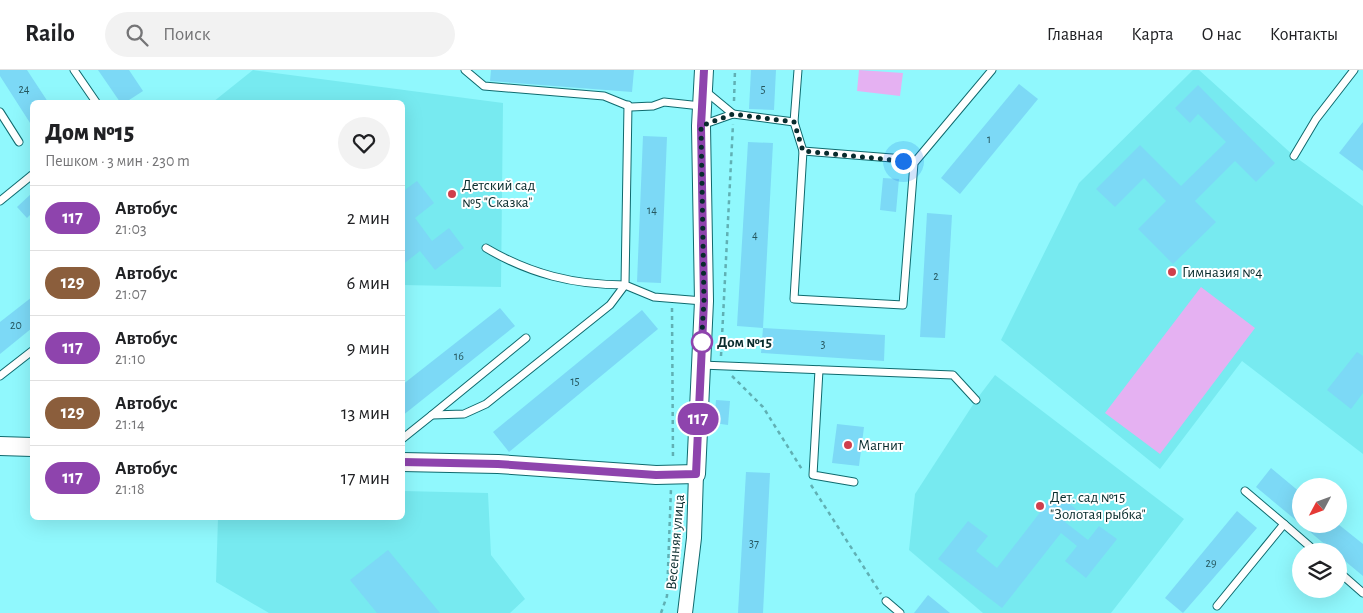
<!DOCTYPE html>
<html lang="ru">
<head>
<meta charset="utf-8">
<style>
  body { margin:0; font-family:"Alegreya Sans",sans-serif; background:#f2f2f2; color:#202124; height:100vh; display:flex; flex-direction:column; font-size:19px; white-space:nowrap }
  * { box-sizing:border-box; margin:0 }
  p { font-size:16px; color:#757577 }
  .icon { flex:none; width:28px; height:28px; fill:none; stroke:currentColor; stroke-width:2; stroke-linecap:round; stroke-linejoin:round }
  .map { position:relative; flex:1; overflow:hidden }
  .panel { position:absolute; left:30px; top:30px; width:375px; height:420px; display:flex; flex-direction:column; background:#fff; border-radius:8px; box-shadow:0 5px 20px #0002 }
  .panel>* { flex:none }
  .badge { padding:0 10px; border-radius:16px; font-size:18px; line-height:32px }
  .needle { width:32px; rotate:229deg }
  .tools { position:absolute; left:1292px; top:408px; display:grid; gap:10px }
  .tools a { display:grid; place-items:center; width:55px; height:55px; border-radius:50%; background:#fff; box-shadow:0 5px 20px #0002; font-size:25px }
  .you { position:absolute; width:25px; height:25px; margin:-12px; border:4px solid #fff; border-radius:50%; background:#1a73e8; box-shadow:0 0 0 8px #1a73e833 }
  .map>.badge { position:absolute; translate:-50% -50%; box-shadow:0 0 0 2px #fff }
  .round { display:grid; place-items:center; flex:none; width:52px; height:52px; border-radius:26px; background:#f2f2f2 }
  .summary { display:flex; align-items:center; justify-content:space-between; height:85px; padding:0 15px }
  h1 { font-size:24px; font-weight:800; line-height:38px }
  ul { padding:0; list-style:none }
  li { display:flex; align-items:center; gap:15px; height:65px; padding:0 15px; border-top:1px solid #e0e0e0 }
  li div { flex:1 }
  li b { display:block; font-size:19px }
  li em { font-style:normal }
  li .badge { min-width:55px; font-weight:700; text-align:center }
  header { display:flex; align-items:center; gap:30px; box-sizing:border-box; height:70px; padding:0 25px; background:#fff; border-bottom:1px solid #e0e0e0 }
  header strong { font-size:24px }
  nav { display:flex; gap:28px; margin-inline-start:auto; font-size:18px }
  .search { width:350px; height:45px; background:#f2f2f2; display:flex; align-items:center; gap:12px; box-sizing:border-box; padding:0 18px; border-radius:28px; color:#757577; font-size:19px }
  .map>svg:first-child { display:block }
  .built { fill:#77eaf0 }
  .green { fill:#e5b1f2 }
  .building { fill:#7cd9f6 }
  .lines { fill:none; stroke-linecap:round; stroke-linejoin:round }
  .service-casing { stroke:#0f6a6e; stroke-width:9 }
  .minor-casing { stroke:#0f6a6e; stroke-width:16 }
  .tertiary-casing { stroke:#0f6a6e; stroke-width:20 }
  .path { stroke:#60b0b4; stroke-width:2.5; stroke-dasharray:4 4; stroke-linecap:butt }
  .service { stroke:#fff; stroke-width:7 }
  .minor { stroke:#fff; stroke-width:14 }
  .tertiary { stroke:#fff; stroke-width:18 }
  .line-casing { stroke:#fff; stroke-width:11 }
  .line { stroke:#8e44ad; stroke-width:8 }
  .walk { stroke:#092c2d; stroke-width:5; stroke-dasharray:0 9 }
  .poi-dot { fill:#cf3f4c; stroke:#fff; stroke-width:2 }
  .stop-dot { fill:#fff; stroke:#8e44ad; stroke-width:2.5 }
  .labels { text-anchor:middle; stroke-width:4; stroke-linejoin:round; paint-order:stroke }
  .number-label { font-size:12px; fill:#26575f }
  .poi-label { font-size:15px; fill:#092c2d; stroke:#fff; text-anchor:start }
  .stop-label { font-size:15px; font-weight:bold; fill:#092c2d; stroke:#fff; text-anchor:start }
  .street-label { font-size:15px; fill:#092c2d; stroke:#fff }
</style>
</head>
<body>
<header>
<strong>Railo</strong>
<div class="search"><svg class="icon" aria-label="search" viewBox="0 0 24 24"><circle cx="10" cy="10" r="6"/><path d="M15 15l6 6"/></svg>Поиск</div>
<nav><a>Главная</a><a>Карта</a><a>О нас</a><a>Контакты</a></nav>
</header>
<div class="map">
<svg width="1363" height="543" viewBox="0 0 1363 543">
  <rect width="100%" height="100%" fill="#90f8fd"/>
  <g class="built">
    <polygon points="253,0 503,33 501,217 403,215 402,32 213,32"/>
    <polygon points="1193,0 1199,0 1294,86 1363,136 1363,384 1242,291 1160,399 1001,270 1079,113"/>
    <polygon points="995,305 1184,449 1111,543 983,543 909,480 915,424 976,330"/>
    <polygon points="403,421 488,423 491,485 525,529 510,543 269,543 216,512 218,448 402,448"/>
  </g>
  <g class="green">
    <polygon points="859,0 903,3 900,26 857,21"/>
    <polygon points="1201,217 1255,258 1160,384 1105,343"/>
  </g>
  <g class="building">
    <polygon points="0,0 27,0 48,32 32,32 32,56 0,6"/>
    <polygon points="98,0 129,0 143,21 126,32 120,32"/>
    <polygon points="491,0 634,0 632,22 490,11"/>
    <polygon points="751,0 776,0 774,40 749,39"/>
    <polygon points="1019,14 1038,29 960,124 941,108"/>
    <polygon points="1198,15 1275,93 1256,112 1235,91 1195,131 1216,152 1173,194 1138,159 1166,131 1144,108 1115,137 1096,119 1140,75 1181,116 1226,72 1198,44 1190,53 1175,38"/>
    <polygon points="1363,52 1363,101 1339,83"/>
    <polygon points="643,66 667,67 661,213 637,212"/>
    <polygon points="748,72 773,73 763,258 737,256"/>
    <polygon points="883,108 899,109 896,142 880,140"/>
    <polygon points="417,111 434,133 415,148 432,171 449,158 464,178 435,200 420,181 402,195 402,122"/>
    <polygon points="32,123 32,143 27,148 17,137"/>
    <polygon points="927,143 952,145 945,268 920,267"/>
    <polygon points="32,227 32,258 0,284 0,252"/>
    <polygon points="500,238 515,256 402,346 402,315"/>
    <polygon points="642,240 658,259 509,382 493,362"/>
    <polygon points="763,258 885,265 884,291 761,283"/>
    <polygon points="1357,282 1363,286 1363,323 1351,339 1327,320"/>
    <polygon points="716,330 730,331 728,355 714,353"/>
    <polygon points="837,354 864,357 859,396 832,393"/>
    <polygon points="1271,398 1301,423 1301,454 1338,454 1363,474 1363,506 1339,486 1339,481 1333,481 1256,417"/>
    <polygon points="746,402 770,403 763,543 738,543"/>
    <polygon points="1055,423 1076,439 1065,452 1088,470 1099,456 1117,469 1086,508 1065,491 1077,476 1061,463 1002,538 938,489 968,451 988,466 976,481 997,498"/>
    <polygon points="1237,441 1257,458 1183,543 1165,528"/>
    <polygon points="388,480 440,543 377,543 350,510"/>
    <polygon points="928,525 950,543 914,543"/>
  </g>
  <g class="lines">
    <defs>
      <g id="service">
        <polyline points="74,0 96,32"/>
        <polyline points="465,0 484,16 604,26 631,37 653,36 664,32 701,36"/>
        <polyline points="798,0 794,52 803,81 794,229 903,235 914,93 992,0"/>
        <polyline points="704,20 733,44"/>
        <polyline points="628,35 625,215 654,227 703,231"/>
        <polyline points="0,42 19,72"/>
        <polyline points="702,55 733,44 794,52"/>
        <polyline points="803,81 892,88 914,93"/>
        <polyline points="1294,86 1316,49 1354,0"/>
        <polyline points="0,131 32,105"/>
        <path d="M486,178C530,204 574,215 625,215"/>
        <polyline points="701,295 953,305 976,330"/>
        <polyline points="819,300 813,405 854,412"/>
        <polyline points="0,306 32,281"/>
        <polyline points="432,345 526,268"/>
        <polyline points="402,369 432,345 464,344 486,334 610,235 625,215"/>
        <polyline points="1245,421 1284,454"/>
        <polyline points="1339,502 1363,523"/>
        <polyline points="886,531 900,543"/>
        <polyline points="1217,536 1284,454 1315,481"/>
      </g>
      <polyline id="minor" points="685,543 694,468 696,404"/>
      <g id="tertiary">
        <polyline points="0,376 32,377"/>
        <polyline points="402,392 498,394 656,405 696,404 704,231 701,56 704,0"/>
      </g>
    </defs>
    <use href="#service" class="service-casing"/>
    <use href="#minor" class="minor-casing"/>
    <use href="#tertiary" class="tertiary-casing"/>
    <g class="path">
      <polyline points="734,31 735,0"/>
      <polyline points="672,238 673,390"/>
      <polyline points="721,286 733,54"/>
      <polyline points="732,306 763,337 803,401"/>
      <polyline points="811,415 881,524"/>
      <polyline points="661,543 667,526 671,418"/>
    </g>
    <use href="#service" class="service"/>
    <use href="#minor" class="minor"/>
    <use href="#tertiary" class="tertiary"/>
  </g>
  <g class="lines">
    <defs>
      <polyline id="line" points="402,392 498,394 656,405 696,404 704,231 701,56 704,0"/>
    </defs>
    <use href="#line" class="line-casing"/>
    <use href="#line" class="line"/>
    <polyline class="walk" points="702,272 701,278 704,231 701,56 733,44 794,52 803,81 903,91"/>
  </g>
  <g class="poi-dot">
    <circle cx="452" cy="124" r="5"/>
    <circle cx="1172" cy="202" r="5"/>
    <circle cx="848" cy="375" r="5"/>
    <circle cx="1040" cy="436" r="5"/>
  </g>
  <circle class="stop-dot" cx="702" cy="272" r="10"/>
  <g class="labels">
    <g class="number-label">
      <text x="24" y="23">24</text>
      <text x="763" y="23">5</text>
      <text x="989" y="73">1</text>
      <text x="652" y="144">14</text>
      <text x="755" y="169">4</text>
      <text x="936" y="210">2</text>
      <text x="16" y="259">20</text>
      <text x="823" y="278">3</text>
      <text x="459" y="290">16</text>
      <text x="575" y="315">15</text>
      <text x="754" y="477">37</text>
      <text x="1211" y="497">29</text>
    </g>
    <g class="poi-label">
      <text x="462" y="120">Детский сад<tspan x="462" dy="17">№5 "Сказка"</tspan></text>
      <text x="1182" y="207">Гимназия №4</text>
      <text x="858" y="380">Магнит</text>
      <text x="1050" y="432">Дет. сад №15<tspan x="1050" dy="17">"Золотая рыбка"</tspan></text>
    </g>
    <g class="stop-label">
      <text x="717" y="277">Дом №15</text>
    </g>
    <g class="street-label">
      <text transform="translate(675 472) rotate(-85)" y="5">Весенняя улица</text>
    </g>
  </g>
</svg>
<div class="tools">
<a><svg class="needle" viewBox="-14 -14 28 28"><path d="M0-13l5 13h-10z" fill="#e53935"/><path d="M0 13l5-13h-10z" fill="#757577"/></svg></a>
<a><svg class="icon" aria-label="layers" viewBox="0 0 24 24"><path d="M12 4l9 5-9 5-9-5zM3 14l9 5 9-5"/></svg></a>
</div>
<div class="you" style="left:903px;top:91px"></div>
<b class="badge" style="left:698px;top:349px;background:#8e44ad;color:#fff">117</b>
<section class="panel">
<div class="summary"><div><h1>Дом №15</h1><p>Пешком · 3 мин · 230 m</p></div><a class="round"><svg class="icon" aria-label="heart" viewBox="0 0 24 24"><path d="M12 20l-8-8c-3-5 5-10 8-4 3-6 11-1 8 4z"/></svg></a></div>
<ul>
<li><span class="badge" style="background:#8e44ad;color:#fff">117</span><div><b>Автобус</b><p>21:03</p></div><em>2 мин</em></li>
<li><span class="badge" style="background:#8b5e3c;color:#fff">129</span><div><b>Автобус</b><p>21:07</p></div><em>6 мин</em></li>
<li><span class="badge" style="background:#8e44ad;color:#fff">117</span><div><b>Автобус</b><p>21:10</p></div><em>9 мин</em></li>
<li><span class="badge" style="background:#8b5e3c;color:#fff">129</span><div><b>Автобус</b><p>21:14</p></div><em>13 мин</em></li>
<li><span class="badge" style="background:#8e44ad;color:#fff">117</span><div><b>Автобус</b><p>21:18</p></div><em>17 мин</em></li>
</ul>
</section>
</div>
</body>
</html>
